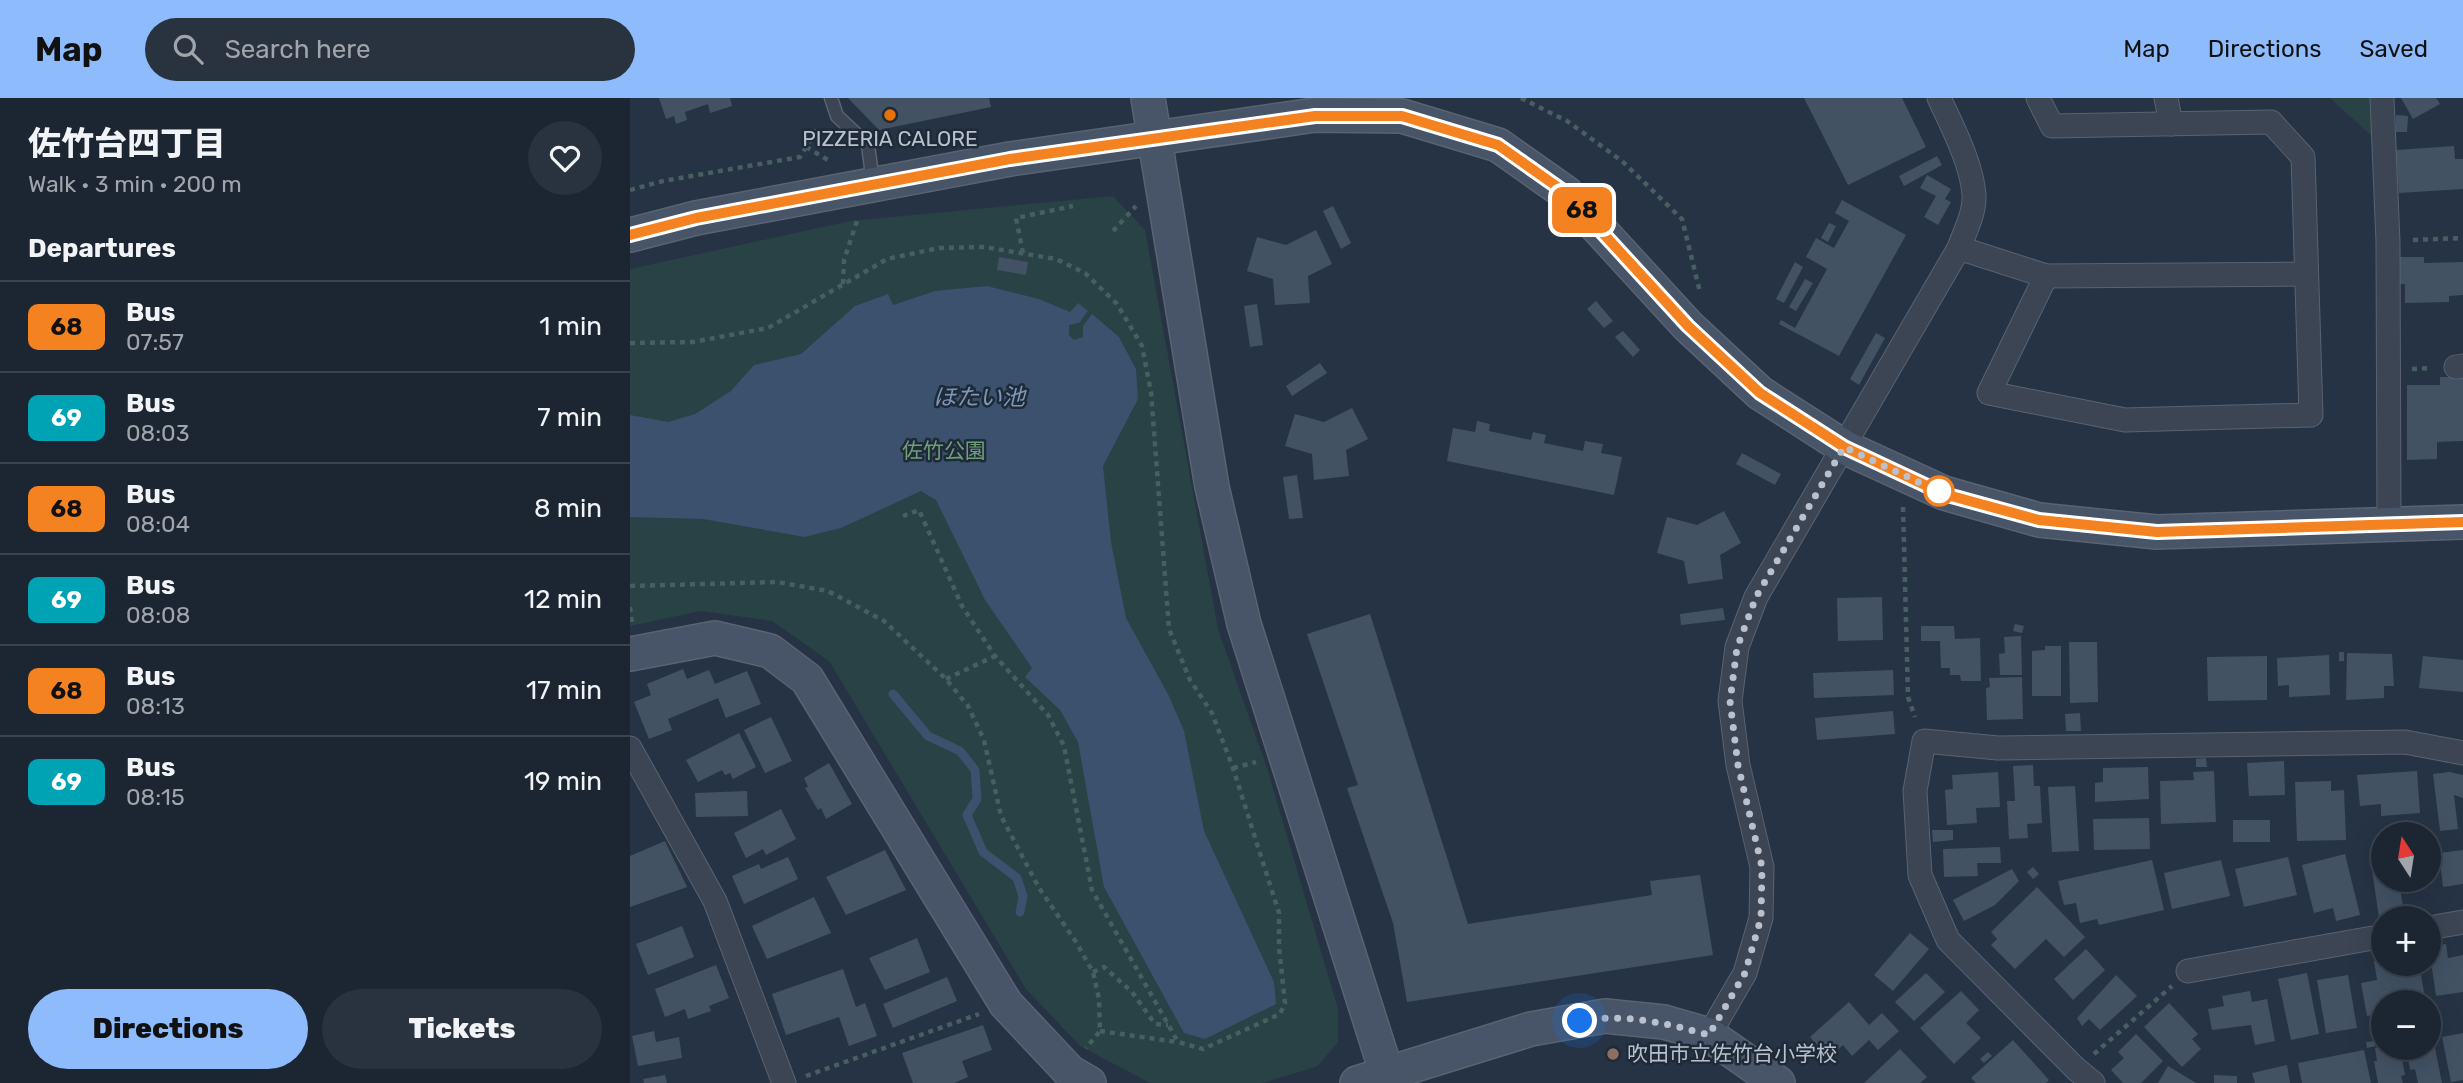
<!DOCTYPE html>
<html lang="en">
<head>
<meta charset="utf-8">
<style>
  body { margin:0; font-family:Rubik,"Noto Sans JP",sans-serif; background:#29323f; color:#f1f3f6; height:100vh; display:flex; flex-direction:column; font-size:26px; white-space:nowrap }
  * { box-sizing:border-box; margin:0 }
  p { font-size:23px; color:#a0a5ac }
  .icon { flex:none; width:38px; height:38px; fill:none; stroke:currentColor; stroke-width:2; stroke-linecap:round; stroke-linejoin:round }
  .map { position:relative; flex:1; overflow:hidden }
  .panel { display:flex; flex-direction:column; background:#1c2633; width:630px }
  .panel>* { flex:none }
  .badge { padding:0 14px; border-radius:10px; font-size:24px; line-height:46px }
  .needle { width:46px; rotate:348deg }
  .controls { position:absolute; left:1741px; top:724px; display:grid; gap:14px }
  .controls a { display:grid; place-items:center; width:70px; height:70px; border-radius:50%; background:#1c2633; box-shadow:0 7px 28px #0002,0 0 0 2px #3a434e; font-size:35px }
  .you { position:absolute; width:35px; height:35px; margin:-18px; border:5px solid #fff; border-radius:50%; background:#1a73e8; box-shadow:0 0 0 10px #1a73e833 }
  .map>.badge { position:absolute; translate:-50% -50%; box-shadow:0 0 0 4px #fff }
  h2 { padding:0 28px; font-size:26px; line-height:63px }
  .round { display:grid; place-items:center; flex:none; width:74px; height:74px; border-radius:37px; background:#29323f }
  .headline { display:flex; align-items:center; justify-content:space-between; height:119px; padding:0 28px }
  h1 { font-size:33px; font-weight:800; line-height:52px }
  .action { display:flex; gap:14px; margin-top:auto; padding:14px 28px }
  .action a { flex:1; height:80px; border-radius:42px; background:#8ebbfc; color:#111; font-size:28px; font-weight:800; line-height:80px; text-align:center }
  .action a+a { background:#29323f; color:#f1f3f6 }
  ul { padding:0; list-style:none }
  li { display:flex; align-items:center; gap:21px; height:91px; padding:0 28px; border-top:2px solid #3a434e }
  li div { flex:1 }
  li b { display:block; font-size:26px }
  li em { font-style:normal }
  li .badge { min-width:77px; font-weight:700; text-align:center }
  header { display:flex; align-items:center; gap:42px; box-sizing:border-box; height:98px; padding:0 35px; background:#8ebbfc; color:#111 }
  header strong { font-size:33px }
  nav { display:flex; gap:38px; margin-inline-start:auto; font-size:24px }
  .search { width:490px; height:63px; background:#29323f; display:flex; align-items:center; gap:18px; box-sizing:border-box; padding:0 24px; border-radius:38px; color:#a0a5ac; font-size:26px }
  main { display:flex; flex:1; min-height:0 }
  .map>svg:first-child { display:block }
  .green { fill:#284245 }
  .water { fill:#3b516d }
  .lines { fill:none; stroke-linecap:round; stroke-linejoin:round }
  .stream { stroke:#3b516d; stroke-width:9 }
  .building { fill:#425263 }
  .lane-casing { stroke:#596371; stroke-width:15 }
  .street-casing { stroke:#596371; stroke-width:25 }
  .secondary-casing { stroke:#596371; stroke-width:36 }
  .path { stroke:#475f61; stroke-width:4.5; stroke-dasharray:5 5; stroke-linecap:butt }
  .lane { stroke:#3b4554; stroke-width:12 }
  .street { stroke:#3b4554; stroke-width:23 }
  .secondary { stroke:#485467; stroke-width:33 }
  .line-casing { stroke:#fff; stroke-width:16 }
  .line { stroke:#f58220; stroke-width:10 }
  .walk { stroke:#b8c1cd; stroke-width:7; stroke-dasharray:0 12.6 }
  .food-dot { fill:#e8710a; stroke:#1f2a39; stroke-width:2.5 }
  .stop-dot { fill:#fff; stroke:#f58220; stroke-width:3.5 }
  .education-dot { fill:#8d6e63; stroke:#1f2a39; stroke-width:2.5 }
  .labels { text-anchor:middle; stroke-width:5; stroke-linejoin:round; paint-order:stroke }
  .poi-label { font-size:21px; fill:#b8c1cd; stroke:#1f2a39 }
  .park-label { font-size:21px; fill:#6e9f78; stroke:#1f2a39 }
  .water-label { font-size:23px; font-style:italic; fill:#7e97b5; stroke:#1f2a39 }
</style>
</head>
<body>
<header>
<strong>Map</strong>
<div class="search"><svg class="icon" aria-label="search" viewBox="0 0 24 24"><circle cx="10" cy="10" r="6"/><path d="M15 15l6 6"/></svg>Search here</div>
<nav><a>Map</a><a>Directions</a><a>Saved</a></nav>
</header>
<main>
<section class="panel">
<div class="headline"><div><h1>佐竹台四丁目</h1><p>Walk · 3 min · 200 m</p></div><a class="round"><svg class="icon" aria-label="heart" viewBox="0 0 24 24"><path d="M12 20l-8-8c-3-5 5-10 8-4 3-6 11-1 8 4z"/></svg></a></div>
<h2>Departures</h2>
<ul>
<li><span class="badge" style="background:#f58220;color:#111">68</span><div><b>Bus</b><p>07:57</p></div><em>1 min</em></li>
<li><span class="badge" style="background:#00a3b4;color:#fff">69</span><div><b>Bus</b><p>08:03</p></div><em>7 min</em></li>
<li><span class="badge" style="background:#f58220;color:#111">68</span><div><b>Bus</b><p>08:04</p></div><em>8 min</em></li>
<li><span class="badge" style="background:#00a3b4;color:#fff">69</span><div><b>Bus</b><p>08:08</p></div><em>12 min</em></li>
<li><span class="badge" style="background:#f58220;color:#111">68</span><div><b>Bus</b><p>08:13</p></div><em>17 min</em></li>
<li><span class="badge" style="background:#00a3b4;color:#fff">69</span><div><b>Bus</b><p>08:15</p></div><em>19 min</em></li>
</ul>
<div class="action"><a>Directions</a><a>Tickets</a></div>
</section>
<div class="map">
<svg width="1833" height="985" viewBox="0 0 1833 985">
  <rect width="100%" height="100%" fill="#263344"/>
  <g class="green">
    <polygon points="1700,0 1744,0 1747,43"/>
    <polygon points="483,98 515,132 588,531 637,670 708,911 708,944 688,968 633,985 520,985 450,948 396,891 199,563 142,523 71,513 0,528 0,171 220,123"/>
  </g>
  <polygon class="water" points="357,188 409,201 440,214 448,205 458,213 449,225 439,227 439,237 444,242 453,239 453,228 462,216 489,239 506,271 508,301 473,368 481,444 496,520 539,598 554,633 574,733 644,884 646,906 575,941 554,935 474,789 448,644 430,612 395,579 402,570 355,502 306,402 291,393 211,430 174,439 73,421 0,419 0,317 38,324 65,316 101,293 124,267 171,256 225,208 258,196 263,207 305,193"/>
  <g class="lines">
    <polyline class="stream" points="263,596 298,638 330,653 345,672 347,701 337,717 353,754 387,780 393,798 390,814"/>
  </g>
  <g class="building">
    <polygon points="29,0 100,0 102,8 80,15 78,6 55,14 57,22 46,26 44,18 36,21"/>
    <polygon points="218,0 359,0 361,9 249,32"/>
    <polygon points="1174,0 1272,0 1296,49 1218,87"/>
    <polygon points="1771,0 1806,0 1810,6 1783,21"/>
    <polygon points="1766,17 1778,18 1777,34 1766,34"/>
    <polygon points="1824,48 1825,61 1833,61 1833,91 1769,95 1766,52"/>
    <polygon points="1307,58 1312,67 1274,88 1269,78"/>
    <polygon points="1297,77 1321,91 1315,101 1321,104 1308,127 1294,119 1306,98 1290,90"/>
    <polygon points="1212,102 1276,137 1209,258 1149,226 1151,222 1165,230 1197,171 1176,159 1186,140 1204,150 1219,123 1205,115"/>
    <polygon points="703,108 721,145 711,151 693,113"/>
    <polygon points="1199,125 1206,128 1198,144 1191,140"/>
    <polygon points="686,132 702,166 678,178 680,205 645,207 643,181 617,173 627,139 656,147"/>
    <polygon points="369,159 398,164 396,177 367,172"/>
    <polygon points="1769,159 1794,159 1794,165 1833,164 1833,197 1819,198 1819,204 1775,205 1775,186 1770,186"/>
    <polygon points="1165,164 1173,169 1154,205 1146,201"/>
    <polygon points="1175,181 1183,185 1166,213 1159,209"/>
    <polygon points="966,203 983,223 974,230 957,211"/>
    <polygon points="627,206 633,247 620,249 614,208"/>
    <polygon points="993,233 1010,252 1003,259 985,239"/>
    <polygon points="1246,235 1255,240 1229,287 1220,281"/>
    <polygon points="690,265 697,275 662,298 656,288"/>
    <polygon points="1810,279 1833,279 1833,343 1807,344 1807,361 1777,362 1777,287 1810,287"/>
    <polygon points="722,310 738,341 716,352 719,378 684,382 682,356 655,348 665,316 694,324"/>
    <polygon points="847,323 860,326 859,333 901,342 903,334 916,337 914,345 953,353 955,343 973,346 971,355 992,359 984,397 817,363 823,330 845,334"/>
    <polygon points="1112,355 1151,376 1145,387 1106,366"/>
    <polygon points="667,377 673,420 659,421 653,379"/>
    <polygon points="1094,413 1111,445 1090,457 1093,481 1058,486 1054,463 1027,455 1037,419 1067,427"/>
    <polygon points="1252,499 1253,542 1208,543 1207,500"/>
    <polygon points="1093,510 1095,522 1051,527 1050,516"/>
    <polygon points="740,516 838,826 1022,797 1020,783 1070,777 1083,857 777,904 763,825 717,690 728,687 677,536"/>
    <polygon points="1385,526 1394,528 1392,535 1383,533"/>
    <polygon points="1291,528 1324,528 1325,541 1350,540 1351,583 1331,583 1330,577 1320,577 1320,570 1311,570 1310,543 1291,543"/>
    <polygon points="1391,538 1392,577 1370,577 1369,556 1375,555 1374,539"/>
    <polygon points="1439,544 1467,544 1468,604 1440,605"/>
    <polygon points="1415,548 1431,548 1431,598 1402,598 1402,553 1415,552"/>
    <rect x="1709" y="554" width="5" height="9"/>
    <polygon points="1717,555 1762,556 1764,588 1754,588 1754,600 1716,602"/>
    <polygon points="1699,557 1700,597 1659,599 1659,587 1648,588 1647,560"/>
    <polygon points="1637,558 1637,602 1578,603 1577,559"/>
    <polygon points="1793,558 1833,562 1833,594 1789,590"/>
    <polygon points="53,571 57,581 79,572 85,586 117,573 131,606 96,620 88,600 38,621 42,632 19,641 4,604 21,597 17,586"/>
    <polygon points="1263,572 1264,597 1184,600 1183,575"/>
    <polygon points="1392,579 1393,621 1357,622 1356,590 1360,589 1359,580"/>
    <polygon points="1263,613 1265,636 1187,642 1185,620"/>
    <polygon points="1450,615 1451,633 1436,633 1435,616"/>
    <polygon points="141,619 162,663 135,675 114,632"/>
    <polygon points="109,635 126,669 103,681 100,675 95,677 92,672 68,684 56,662"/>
    <polygon points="1576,660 1577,669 1566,669 1566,661"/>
    <polygon points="1654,663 1655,697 1619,698 1617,665"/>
    <polygon points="199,665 222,706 196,721 191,710 188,712 175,690 178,689 174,680"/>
    <polygon points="1403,667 1404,688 1410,688 1412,725 1397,726 1398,740 1379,741 1377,703 1385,703 1383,668"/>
    <polygon points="1518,669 1519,701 1465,704 1465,685 1473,684 1473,670"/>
    <polygon points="1584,673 1586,724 1531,726 1530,683 1564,682 1563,674"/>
    <polygon points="1787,673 1790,715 1751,718 1751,706 1730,708 1727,677"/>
    <polygon points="1368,674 1370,709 1346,710 1347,725 1317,727 1315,692 1323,691 1322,677"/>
    <polygon points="1820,674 1833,677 1833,700 1824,697 1828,731 1810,733 1803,676"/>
    <polygon points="1701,683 1701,693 1714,692 1716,742 1667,743 1665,684"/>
    <polygon points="1445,688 1449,753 1422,754 1418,689"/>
    <polygon points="117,693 118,718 66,719 65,695"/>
    <polygon points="151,711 166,741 136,757 133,751 116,760 104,735"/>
    <polygon points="1519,720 1520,751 1464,752 1463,721"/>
    <rect x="1603" y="722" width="37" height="22"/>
    <polygon points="1302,732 1323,732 1323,742 1303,744"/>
    <polygon points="35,743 57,789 0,809 0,758"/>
    <polygon points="1370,749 1371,765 1347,765 1348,778 1314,779 1313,751"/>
    <polygon points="255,752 276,792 216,817 196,779"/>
    <polygon points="1833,752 1833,786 1813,789 1809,755"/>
    <polygon points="1715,756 1730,817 1706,823 1703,810 1684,815 1672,767"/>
    <polygon points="1754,756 1754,782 1802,784 1770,789 1774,816 1749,820 1740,758"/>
    <polygon points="158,759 168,781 114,806 102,778 129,766 131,771"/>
    <polygon points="1658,759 1667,797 1614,809 1605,771"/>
    <polygon points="1522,762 1534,812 1469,827 1467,821 1450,825 1446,805 1434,807 1428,783"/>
    <polygon points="1591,762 1600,798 1542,811 1534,775"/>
    <polygon points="1403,769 1409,776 1403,781 1397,774"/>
    <polygon points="1382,771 1389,783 1365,807 1334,823 1323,802"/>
    <polygon points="1407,789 1455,839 1434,859 1416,841 1385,871 1361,847 1367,841 1361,834"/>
    <polygon points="184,799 201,835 137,861 122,828"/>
    <polygon points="52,828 64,859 18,877 6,846"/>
    <polygon points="1280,835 1299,851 1263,893 1244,877"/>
    <polygon points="287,840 300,874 255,892 239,860"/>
    <polygon points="1816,846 1818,860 1833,857 1833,894 1806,898 1799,849"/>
    <polygon points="1456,851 1475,872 1443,902 1424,881"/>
    <polygon points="1754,862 1754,866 1789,866 1796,905 1754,905 1754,915 1737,918 1731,885 1747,882 1744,863"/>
    <polygon points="86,867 99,900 79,908 81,913 58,921 55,911 35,919 25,891"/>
    <polygon points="213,871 226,909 235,905 247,938 219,948 209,919 156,937 142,896"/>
    <polygon points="1296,875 1315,894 1284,923 1265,904"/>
    <polygon points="1677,875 1689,936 1661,942 1648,881"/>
    <polygon points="1486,877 1507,898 1470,932 1459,921 1452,928 1447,920"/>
    <polygon points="1718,877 1727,930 1696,935 1687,882"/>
    <polygon points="317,879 327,903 263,930 253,906"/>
    <polygon points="1331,893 1349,912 1336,925 1351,940 1324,966 1290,930"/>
    <polygon points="1620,893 1622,904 1637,901 1645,943 1625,947 1621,927 1582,932 1578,911 1594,908 1592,898"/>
    <polygon points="1219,904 1239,927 1252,915 1269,933 1248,952 1239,942 1222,958 1213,947 1199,960 1180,939"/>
    <polygon points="1539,905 1568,936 1562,941 1571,951 1552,969 1514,929"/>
    <polygon points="353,927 362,952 332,963 338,979 324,985 283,985 272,955"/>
    <polygon points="24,933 26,944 49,939 52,960 8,968 2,938"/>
    <polygon points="1833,935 1833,982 1821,984 1812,939"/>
    <polygon points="1506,936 1533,963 1511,985 1493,985 1481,972 1494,960 1488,954"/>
    <polygon points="1803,940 1812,985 1788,985 1785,971 1780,972 1777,952 1780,950 1799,950 1799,941"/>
    <polygon points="1383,942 1419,982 1416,985 1346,985 1341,980"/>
    <polygon points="1745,943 1746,948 1737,950 1736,944"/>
    <polygon points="1754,948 1754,950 1770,950 1775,977 1771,978 1773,985 1748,985 1744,963 1747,963 1745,950"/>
    <polygon points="1270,951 1297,979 1290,985 1234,985"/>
    <polygon points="1734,952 1741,985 1672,985 1668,965"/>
    <polygon points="1358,954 1362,958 1354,965 1350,961"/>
    <polygon points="1657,967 1660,985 1625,985 1622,975"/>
    <polygon points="1538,968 1566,985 1528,985"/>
    <polygon points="35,977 37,985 14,985 13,981"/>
    <polygon points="1584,977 1607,978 1607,985 1584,985"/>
  </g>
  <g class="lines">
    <defs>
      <polyline id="lane" points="201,0 207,18 238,47 243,85"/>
      <g id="street">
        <polyline points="1408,0 1422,28 1641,24 1673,59 1681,317 1495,322 1359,295 1416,178"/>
        <polyline points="1536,0 1541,26"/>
        <polyline points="1752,0 1758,144 1759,425"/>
        <polyline points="1329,150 1416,178 1676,176"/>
        <polyline points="1826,269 1833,268"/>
        <polyline points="0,650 85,803 154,985"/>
        <polyline points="1799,830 1833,824"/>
        <polyline points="1558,873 1754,838"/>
        <path d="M1079,937L1115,875L1131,820L1132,769L1108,667L1100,603L1107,549L1126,499L1329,150C1335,133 1345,115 1344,97C1342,66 1322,28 1309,0"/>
        <polyline points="1463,985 1446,971 1318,842 1290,777 1285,693 1294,643 1368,650 1775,644 1833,655"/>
      </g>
      <g id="secondary">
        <polyline points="518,0 582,389 614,526 757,976"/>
        <polyline points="0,137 66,120 380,61 685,17 772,18 868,47 936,95 1058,228 1130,295 1214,349 1314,395 1409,422 1527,434 1833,424"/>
        <polyline points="0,556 85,540 140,553 177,581 376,906 440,974 459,985"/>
        <polyline points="727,985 901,931 975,918 1034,924 1079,937 1148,985"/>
      </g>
    </defs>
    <use href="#lane" class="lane-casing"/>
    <use href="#street" class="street-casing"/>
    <use href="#secondary" class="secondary-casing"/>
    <g class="path">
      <polyline points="891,0 937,23 992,63 1052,121 1070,194"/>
      <polyline points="185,35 205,47"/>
      <polyline points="176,49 198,62"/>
      <polyline points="0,92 33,83 170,59 189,28"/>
      <polyline points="483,133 506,108"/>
      <polyline points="1783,142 1833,140"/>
      <polyline points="393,155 386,120 443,108"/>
      <polyline points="213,186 214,162 228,120"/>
      <polyline points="0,245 63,244 138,230 257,161 309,150 354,149 426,161 455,175 487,206 512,248 521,294 539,531 560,582 582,615 603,670 649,815 649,849 655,905 650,916 573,951 548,944 462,792 434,648 418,617 365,558 332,508 289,412 273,418"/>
      <polyline points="1782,271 1801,270"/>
      <polyline points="1273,409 1278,599 1285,619"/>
      <polyline points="0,488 147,484 198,493 254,523 316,581 338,608 354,642 371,718 409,790 446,844 463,874 469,901 470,933 456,950"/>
      <polyline points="0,509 2,526"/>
      <polyline points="316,581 365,558"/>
      <polyline points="603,670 626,664"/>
      <polyline points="463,874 474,869 502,894 525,926 538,927"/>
      <polyline points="470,933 547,944"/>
      <polyline points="1464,956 1542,888"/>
      <polyline points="176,978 349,916"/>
    </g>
    <use href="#lane" class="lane"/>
    <use href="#street" class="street"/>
    <use href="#secondary" class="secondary"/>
  </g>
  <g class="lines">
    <defs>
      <polyline id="line" points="0,137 66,120 380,61 685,18 772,18 868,47 936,95 1058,228 1130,295 1214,349 1314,396 1409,422 1527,434 1833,424"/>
    </defs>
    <use href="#line" class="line-casing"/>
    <use href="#line" class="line"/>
    <path class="walk" d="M950,923C994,915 1036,925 1079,937L1115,875L1131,820L1132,769L1108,667L1100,603L1107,550L1126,499L1214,349L1314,396L1309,393"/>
  </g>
  <circle class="food-dot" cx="260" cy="17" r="7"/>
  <circle class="stop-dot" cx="1309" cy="393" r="14"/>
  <circle class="education-dot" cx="983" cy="956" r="7"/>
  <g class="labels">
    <g class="poi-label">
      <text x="260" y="48">PIZZERIA CALORE</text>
      <text x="997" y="963" text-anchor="start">吹田市立佐竹台小学校</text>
    </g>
    <g class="park-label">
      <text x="314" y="360">佐竹公園</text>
    </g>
    <g class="water-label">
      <text x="349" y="307">ほたい池</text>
    </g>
  </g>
</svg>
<div class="controls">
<a><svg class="needle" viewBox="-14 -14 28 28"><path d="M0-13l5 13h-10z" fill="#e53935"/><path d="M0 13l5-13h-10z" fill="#a0a5ac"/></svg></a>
<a>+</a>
<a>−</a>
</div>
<div class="you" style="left:950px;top:923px"></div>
<b class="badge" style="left:952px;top:112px;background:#f58220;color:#111">68</b>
</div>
</main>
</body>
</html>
